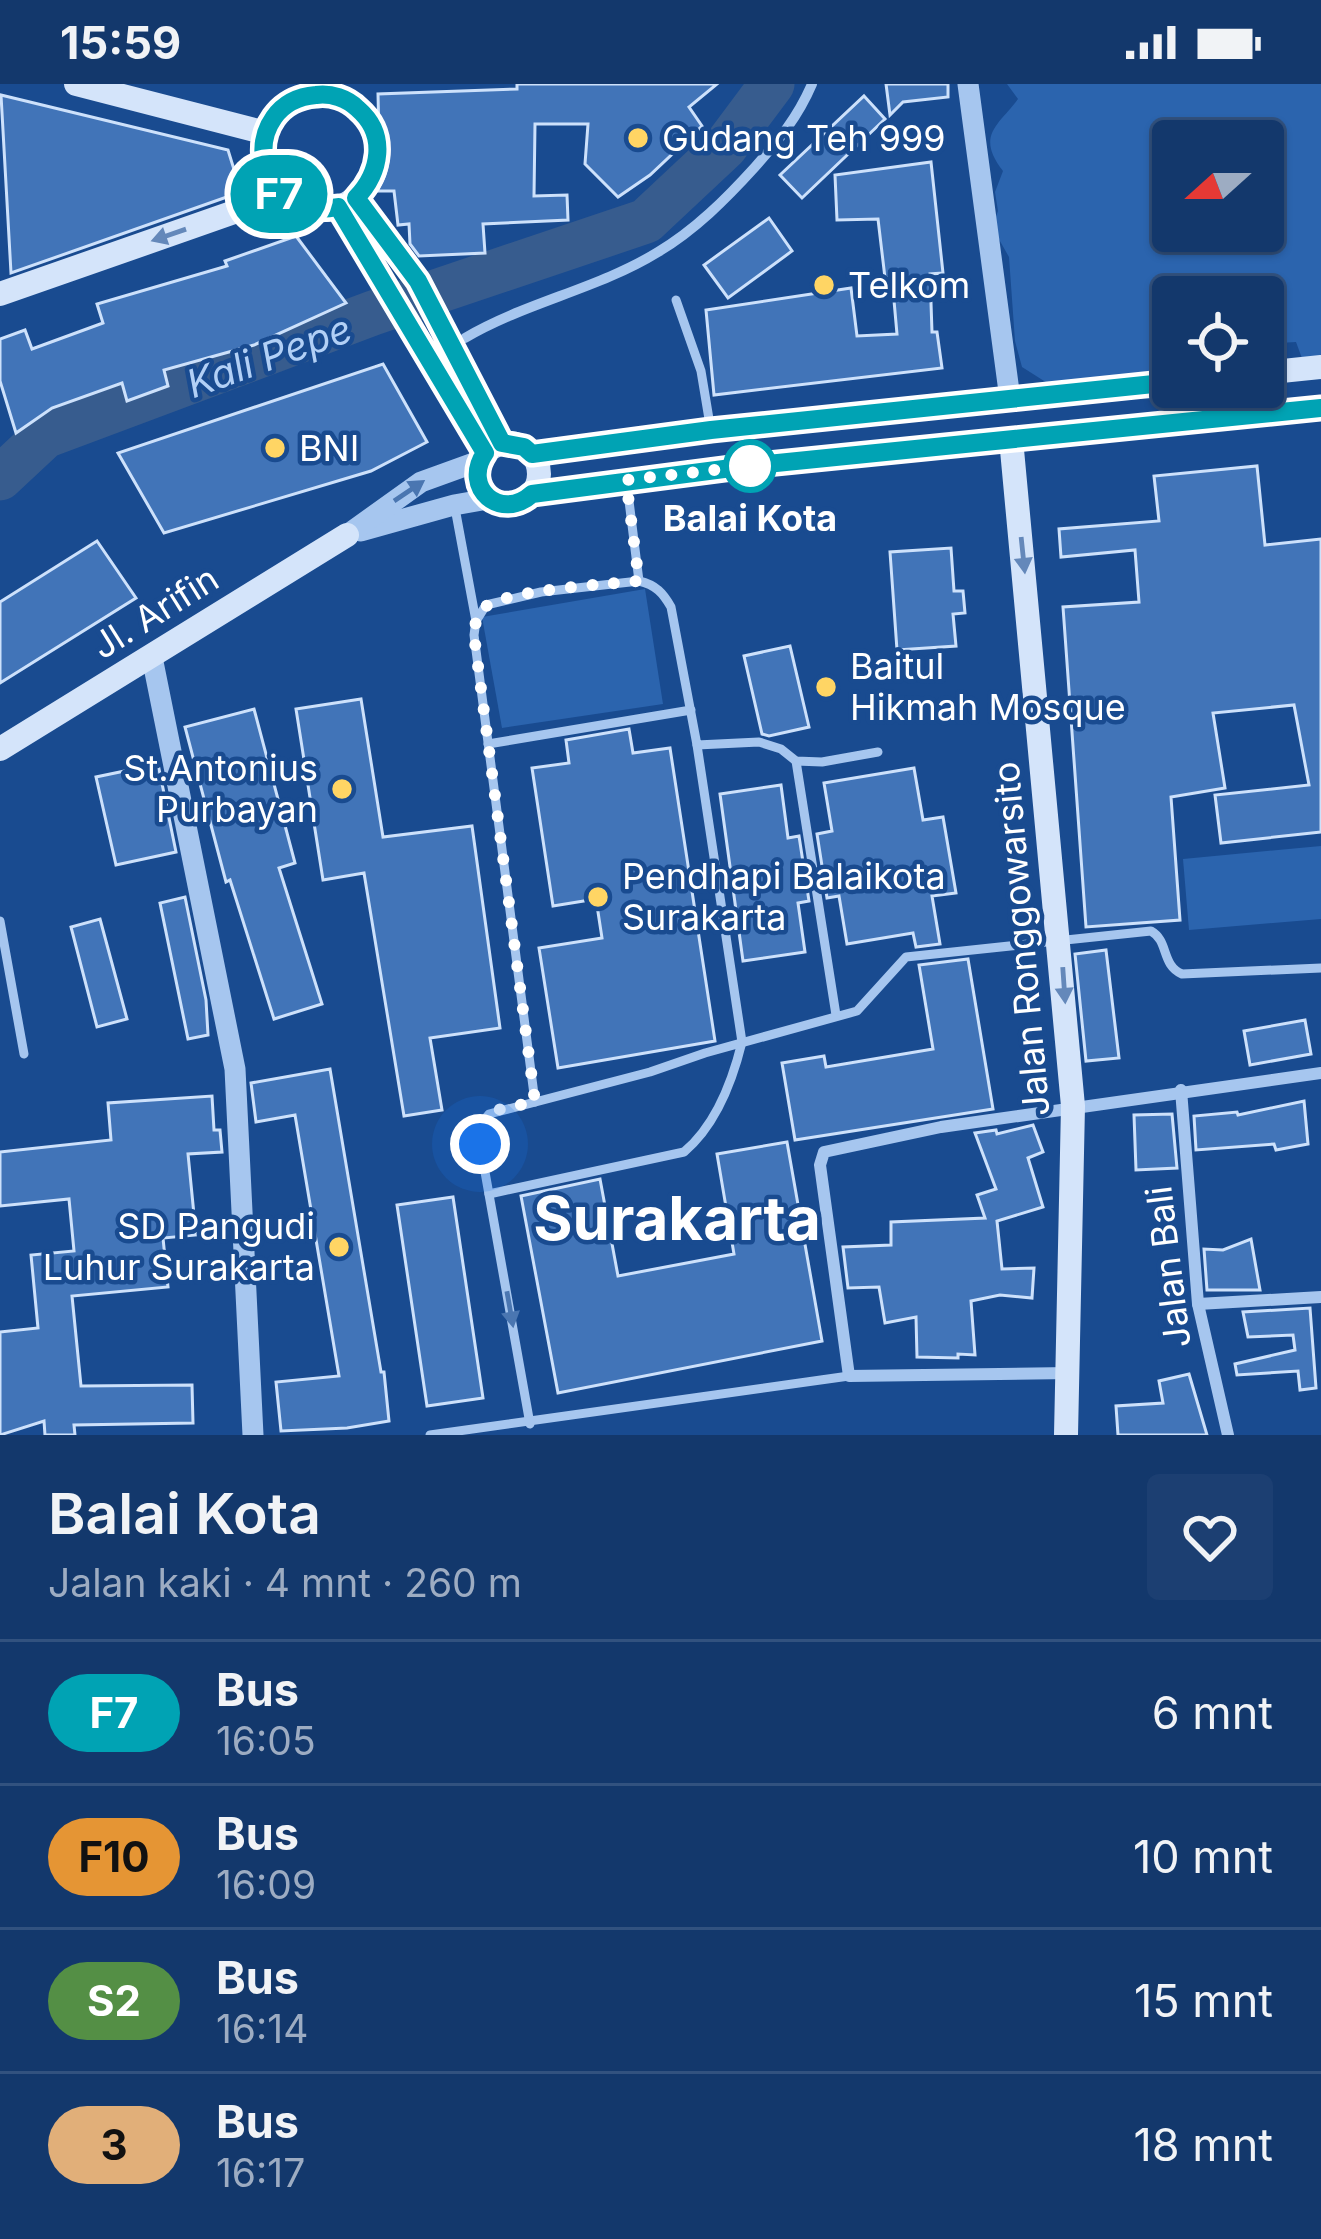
<!DOCTYPE html>
<html lang="id">
<head>
<meta charset="utf-8">
<style>
  body { margin:0; font-family:Inter,sans-serif; background:#1c3f72; color:#f1f3f6; height:100vh; display:flex; flex-direction:column; font-size:45px; white-space:nowrap }
  * { box-sizing:border-box; margin:0 }
  p { font-size:39px; color:#9dacc2 }
  .icon { flex:none; width:66px; height:66px; fill:none; stroke:currentColor; stroke-width:2; stroke-linecap:round; stroke-linejoin:round }
  .map { position:relative; height:1351px; overflow:hidden }
  .drawer { display:flex; flex-direction:column; background:#13386c; flex:1 }
  .drawer>* { flex:none }
  .badge { padding:0 24px; border-radius:39px; font-size:42px; line-height:78px }
  .needle { width:78px; rotate:249deg }
  .tools { position:absolute; left:1152px; top:36px; display:grid; gap:24px }
  .tools a { display:grid; place-items:center; width:132px; height:132px; border-radius:12px; background:#13386c; box-shadow:0 3px 9px #0004,0 0 0 3px #32527f; font-size:60px }
  .you { position:absolute; width:60px; height:60px; margin:-30px; border:9px solid #fff; border-radius:50%; background:#1a73e8; box-shadow:0 0 0 18px #1a73e833 }
  .map>.badge { position:absolute; translate:-50% -50%; box-shadow:0 0 0 6px #fff }
  .round { display:grid; place-items:center; flex:none; width:126px; height:126px; border-radius:12px; background:#1c3f72 }
  .summary { display:flex; align-items:center; justify-content:space-between; height:204px; padding:0 48px }
  h1 { font-size:57px; font-weight:600; line-height:90px }
  ul { padding:0; list-style:none }
  li { display:flex; align-items:center; gap:36px; height:144px; padding:0 48px; border-top:3px solid #32527f }
  li div { flex:1 }
  li b { display:block; font-size:45px }
  li em { font-style:normal }
  li .badge { min-width:132px; font-weight:700; text-align:center }
  .status { display:flex; justify-content:space-between; align-items:center; height:84px; padding:0 60px; background:#13386c; direction:ltr }
  .status svg { height:33px; fill:currentColor }
  .map>svg:first-child { display:block }
  .green { fill:#2b64ae; fill-rule:evenodd }
  .lines { fill:none; stroke-linecap:round; stroke-linejoin:round }
  .river { stroke:#375c8e; stroke-width:45 }
  .building { fill:#4174b8; stroke:#cde1fb; stroke-width:3 }
  .service { stroke:#a6c6ef; stroke-width:9 }
  .pedestrian { stroke:#a6c6ef; stroke-width:10 }
  .minor { stroke:#a6c6ef; stroke-width:12 }
  .tertiary { stroke:#a6c6ef; stroke-width:21 }
  .secondary { stroke:#d4e4fa; stroke-width:24 }
  .oneway { fill:#6488ba }
  .oneway2 { fill:#4a76b1 }
  .line-casing { stroke:#fff; stroke-width:27 }
  .line { stroke:#00a3b4; stroke-width:18 }
  .walk { stroke:#fff; stroke-width:12; stroke-dasharray:0 21.6 }
  .poi-dot { fill:#ffd564; stroke:#194b90; stroke-width:4.5 }
  .stop-dot { fill:#fff; stroke:#00a3b4; stroke-width:6 }
  .labels { text-anchor:middle; stroke-width:9; stroke-linejoin:round; paint-order:stroke }
  .poi-label { font-size:36px; fill:#fff; stroke:#194b90; text-anchor:start }
  .stop-label { font-size:36px; font-weight:bold; fill:#fff; stroke:#194b90 }
  .street-label { font-size:36px; fill:#fff; stroke:#194b90 }
  .water-label { font-size:39px; font-style:italic; fill:#b2d0f6; stroke:#194b90 }
  .town-label { font-size:60px; font-weight:bold; fill:#fff; stroke:#194b90 }
</style>
</head>
<body>
<div class="status"><b>15:59</b><svg viewBox="0 0 49 12"><path d="M0 12V9h3v3zM5 12V6h3v6zM10 12V3h3v9zM15 12V0h3v12zM26 1h20v11H26zM47 4h2v5h-2z"/></svg></div>
<div class="map">
<svg width="1321" height="1351" viewBox="0 0 1321 1351">
  <rect width="100%" height="100%" fill="#194b90"/>
  <g class="green">
    <path d="M1007,0H1321V296L1303,277L1296,258L1263,260V213H1173V294L1150,315L1052,302L1022,283L1015,257L1009,173L992,143L998,127L995,108L1003,87C975,51 999,41 1018,15ZM1173,57H1263V147H1173Z"/>
    <polygon points="645,505 663,620 502,644 482,533"/>
    <polygon points="1321,762 1321,835 1189,846 1183,775"/>
  </g>
  <g class="lines">
    <polyline class="river" points="0,394 45,352 373,229 646,137 725,63 772,0"/>
  </g>
  <g class="building">
    <polygon points="517,0 717,0 689,23 702,42 650,91 618,113 585,80 588,40 535,40 534,112 567,111 568,136 483,140 485,169 419,172 410,160 409,140 398,141 394,107 378,107 383,51 379,52 378,10 517,5"/>
    <polygon points="886,0 948,0 948,13 903,18 890,31"/>
    <polygon points="1,11 228,66 241,108 11,189"/>
    <polygon points="864,12 885,35 802,114 780,91"/>
    <polygon points="931,78 943,189 930,190 932,248 937,248 942,284 714,311 706,226 851,204 857,252 897,250 892,194 885,194 878,135 837,136 835,91"/>
    <polygon points="769,134 792,167 728,214 704,181"/>
    <polygon points="296,152 346,219 254,261 164,286 168,302 127,317 122,299 52,324 16,349 0,297 0,255 25,246 32,265 103,239 97,220 227,182 225,177"/>
    <polygon points="383,280 427,358 371,387 164,449 118,369"/>
    <polygon points="1257,382 1265,461 1321,455 1321,748 1221,759 1215,711 1309,701 1294,621 1213,629 1225,704 1171,713 1180,836 1086,843 1063,523 1139,518 1135,466 1061,473 1059,445 1159,437 1154,392"/>
    <polygon points="97,457 136,514 0,599 0,518"/>
    <polygon points="951,464 954,507 963,507 965,529 953,530 956,562 897,566 890,468"/>
    <polygon points="790,562 809,643 769,652 762,650 744,572"/>
    <polygon points="361,615 383,753 472,742 500,944 430,954 442,1026 404,1032 364,789 323,796 296,625"/>
    <polygon points="254,625 295,779 279,784 322,920 274,935 230,796 226,798 185,643"/>
    <polygon points="629,645 633,669 670,664 715,957 558,984 539,864 602,854 596,815 553,822 532,684 569,679 566,656"/>
    <polygon points="158,680 176,768 116,781 96,693"/>
    <polygon points="914,684 923,736 943,733 956,809 932,812 940,860 916,863 913,849 847,860 839,812 827,814 817,750 832,747 824,699"/>
    <polygon points="781,701 788,754 799,752 809,817 798,819 805,868 743,877 720,710"/>
    <polygon points="185,813 206,916 208,951 188,955 160,819"/>
    <polygon points="100,835 127,935 97,943 71,843"/>
    <polygon points="1106,866 1119,974 1086,977 1075,870"/>
    <polygon points="968,875 993,1025 795,1056 782,979 824,972 826,983 933,965 919,881"/>
    <polygon points="1305,936 1311,970 1250,981 1244,947"/>
    <polygon points="330,985 381,1288 384,1288 389,1337 347,1344 281,1347 276,1298 339,1292 295,1031 256,1038 251,999"/>
    <polygon points="212,1012 214,1046 220,1046 222,1068 188,1070 196,1151 163,1154 168,1203 72,1212 81,1302 192,1301 193,1339 74,1341 75,1351 45,1351 44,1337 0,1351 0,1248 38,1244 31,1171 74,1167 69,1115 0,1122 0,1068 111,1056 108,1019"/>
    <polygon points="1304,1017 1308,1060 1276,1066 1274,1060 1196,1066 1194,1032 1237,1028 1238,1031"/>
    <polygon points="1172,1030 1177,1084 1136,1086 1134,1031"/>
    <polygon points="1033,1041 1043,1068 1028,1074 1043,1123 997,1137 1002,1185 1034,1184 1032,1214 1000,1211 971,1217 975,1271 958,1270 958,1274 917,1273 916,1233 885,1239 879,1203 848,1204 843,1163 891,1161 891,1138 985,1134 977,1111 996,1105 975,1049 996,1046 997,1050"/>
    <polygon points="787,1058 822,1257 558,1309 521,1112 600,1095 618,1192 734,1170 717,1070"/>
    <polygon points="453,1113 483,1314 427,1322 397,1121"/>
    <polygon points="1251,1155 1260,1206 1207,1206 1204,1165 1223,1166"/>
    <polygon points="1310,1224 1316,1304 1300,1306 1298,1287 1237,1291 1235,1280 1295,1266 1293,1251 1248,1253 1243,1228"/>
    <polygon points="1189,1290 1207,1351 1118,1351 1116,1322 1163,1319 1159,1297"/>
  </g>
  <g class="lines">
    <g class="service">
      <polyline points="676,216 701,287 710,341"/>
      <polyline points="627,401 639,497"/>
      <polyline points="455,424 476,537"/>
      <polyline points="488,660 691,626"/>
      <polyline points="796,677 836,931"/>
      <polyline points="0,837 24,970"/>
      <path d="M535,1018L474,551L476,537L486,521L541,508L639,497C656,501 663,509 671,523L697,661L759,658L781,665L796,677L822,678L878,668"/>
      <path d="M489,1110L684,1068C716,1041 732,999 742,958L697,661"/>
      <path d="M530,1340L480,1060L481,1040L489,1030L650,988L705,969L857,927L906,873L1151,847C1169,857 1161,881 1182,890L1321,884"/>
      <polyline points="430,1351 849,1292"/>
    </g>
    <path class="pedestrian" d="M465,254C526,218 598,205 658,168C695,146 726,115 755,83C778,57 798,33 812,0"/>
    <g class="minor">
      <polyline points="1181,1006 1198,1220 1228,1351"/>
      <polyline points="1198,1220 1321,1213"/>
      <polyline points="1070,1289 849,1292 820,1081 824,1068 941,1043 1321,989"/>
    </g>
    <g class="tertiary">
      <polyline points="968,0 1010,315"/>
      <polyline points="361,447 454,421 488,415"/>
      <polyline points="347,451 421,398 479,377"/>
      <polyline points="152,573 235,985 253,1351"/>
    </g>
    <g class="secondary">
      <polyline points="76,0 266,49"/>
      <circle cx="320" cy="68" r="58"/>
      <polyline points="355,114 418,198 502,359"/>
      <polyline points="339,123 485,369"/>
      <polyline points="0,210 280,112"/>
      <polyline points="1263,289 1321,283"/>
      <polyline points="1011,355 1073,1022 1066,1351"/>
      <circle cx="508" cy="390" r="31"/>
      <polyline points="532,370 711,346 1173,298"/>
      <polyline points="532,410 747,382 1321,324"/>
      <polyline points="0,665 347,451"/>
    </g>
  </g>
  <defs><path id="oneway-solid" d="M-6-.8H1V-3.2L6.5 0L1 3.2V.8H-6Z" transform="scale(3)"/></defs>
  <g class="oneway">
    <use href="#oneway-solid" transform="translate(169 151) rotate(161)"/>
    <use href="#oneway-solid" transform="translate(1023 471) rotate(84)"/>
    <use href="#oneway-solid" transform="translate(1064 901) rotate(86)"/>
  </g>
  <g class="oneway2">
    <use href="#oneway-solid" transform="translate(409 407) rotate(-34)"/>
    <use href="#oneway-solid" transform="translate(510 1225) rotate(80)"/>
  </g>
  <g class="lines">
    <defs>
      <path id="line" d="M1173,298L711,346L532,370L524,363L502,359L418,197L356,114C380,89 388,51 358,25C347,14 331,9 316,11C238,17 248,140 338,123L485,369C461,404 501,438 532,410L747,382L1321,324"/>
    </defs>
    <use href="#line" class="line-casing"/>
    <use href="#line" class="line"/>
    <path class="walk" d="M480,1060C480,1021 504,1025 535,1018L474,551C475,541 476,531 484,524C503,506 609,500 639,497L626,396L750,382"/>
  </g>
  <g class="poi-dot">
    <circle cx="638" cy="54" r="12"/>
    <circle cx="824" cy="201" r="12"/>
    <circle cx="275" cy="364" r="12"/>
    <circle cx="826" cy="603" r="12"/>
    <circle cx="342" cy="705" r="12"/>
    <circle cx="598" cy="813" r="12"/>
    <circle cx="339" cy="1163" r="12"/>
  </g>
  <circle class="stop-dot" cx="750" cy="382" r="24"/>
  <g class="labels">
    <g class="poi-label">
      <text x="662" y="67">Gudang Teh 999</text>
      <text x="848" y="214">Telkom</text>
      <text x="299" y="377">BNI</text>
      <text x="850" y="595">Baitul<tspan x="850" dy="41">Hikmah Mosque</tspan></text>
      <text x="318" y="697" text-anchor="end">St.Antonius<tspan x="318" dy="41">Purbayan</tspan></text>
      <text x="622" y="805">Pendhapi Balaikota<tspan x="622" dy="41">Surakarta</tspan></text>
      <text x="315" y="1155" text-anchor="end">SD Pangudi<tspan x="315" dy="41">Luhur Surakarta</tspan></text>
    </g>
    <g class="stop-label">
      <text x="750" y="447">Balai Kota</text>
    </g>
    <g class="street-label">
      <text transform="translate(155 528) rotate(-32)" y="13">Jl. Arifin</text>
      <text transform="translate(1021 855) rotate(-95)" y="13">Jalan Ronggowarsito</text>
      <text transform="translate(1168 1183) rotate(-97)" y="13">Jalan Bali</text>
    </g>
    <g class="water-label">
      <text transform="translate(269 272) rotate(-20)" y="14">Kali Pepe</text>
    </g>
    <g class="town-label">
      <text x="677" y="1156">Surakarta</text>
    </g>
  </g>
</svg>
<div class="tools">
<a><svg class="needle" viewBox="-14 -14 28 28"><path d="M0-13l5 13h-10z" fill="#e53935"/><path d="M0 13l5-13h-10z" fill="#9dacc2"/></svg></a>
<a><svg class="icon" aria-label="locate" viewBox="0 0 24 24"><circle cx="12" cy="12" r="6"/><path d="M12 2v4M12 18v4M2 12h4M18 12h4"/></svg></a>
</div>
<div class="you" style="left:480px;top:1060px"></div>
<b class="badge" style="left:279px;top:110px;background:#00a3b4;color:#fff">F7</b>
</div>
<section class="drawer">
<div class="summary"><div><h1>Balai Kota</h1><p>Jalan kaki · 4 mnt · 260 m</p></div><a class="round"><svg class="icon" aria-label="heart" viewBox="0 0 24 24"><path d="M12 20l-8-8c-3-5 5-10 8-4 3-6 11-1 8 4z"/></svg></a></div>
<ul>
<li><span class="badge" style="background:#00a3b4;color:#fff">F7</span><div><b>Bus</b><p>16:05</p></div><em>6 mnt</em></li>
<li><span class="badge" style="background:#e59534;color:#111">F10</span><div><b>Bus</b><p>16:09</p></div><em>10 mnt</em></li>
<li><span class="badge" style="background:#548f45;color:#fff">S2</span><div><b>Bus</b><p>16:14</p></div><em>15 mnt</em></li>
<li><span class="badge" style="background:#e1af79;color:#111">3</span><div><b>Bus</b><p>16:17</p></div><em>18 mnt</em></li>
</ul>
</section>
</body>
</html>
